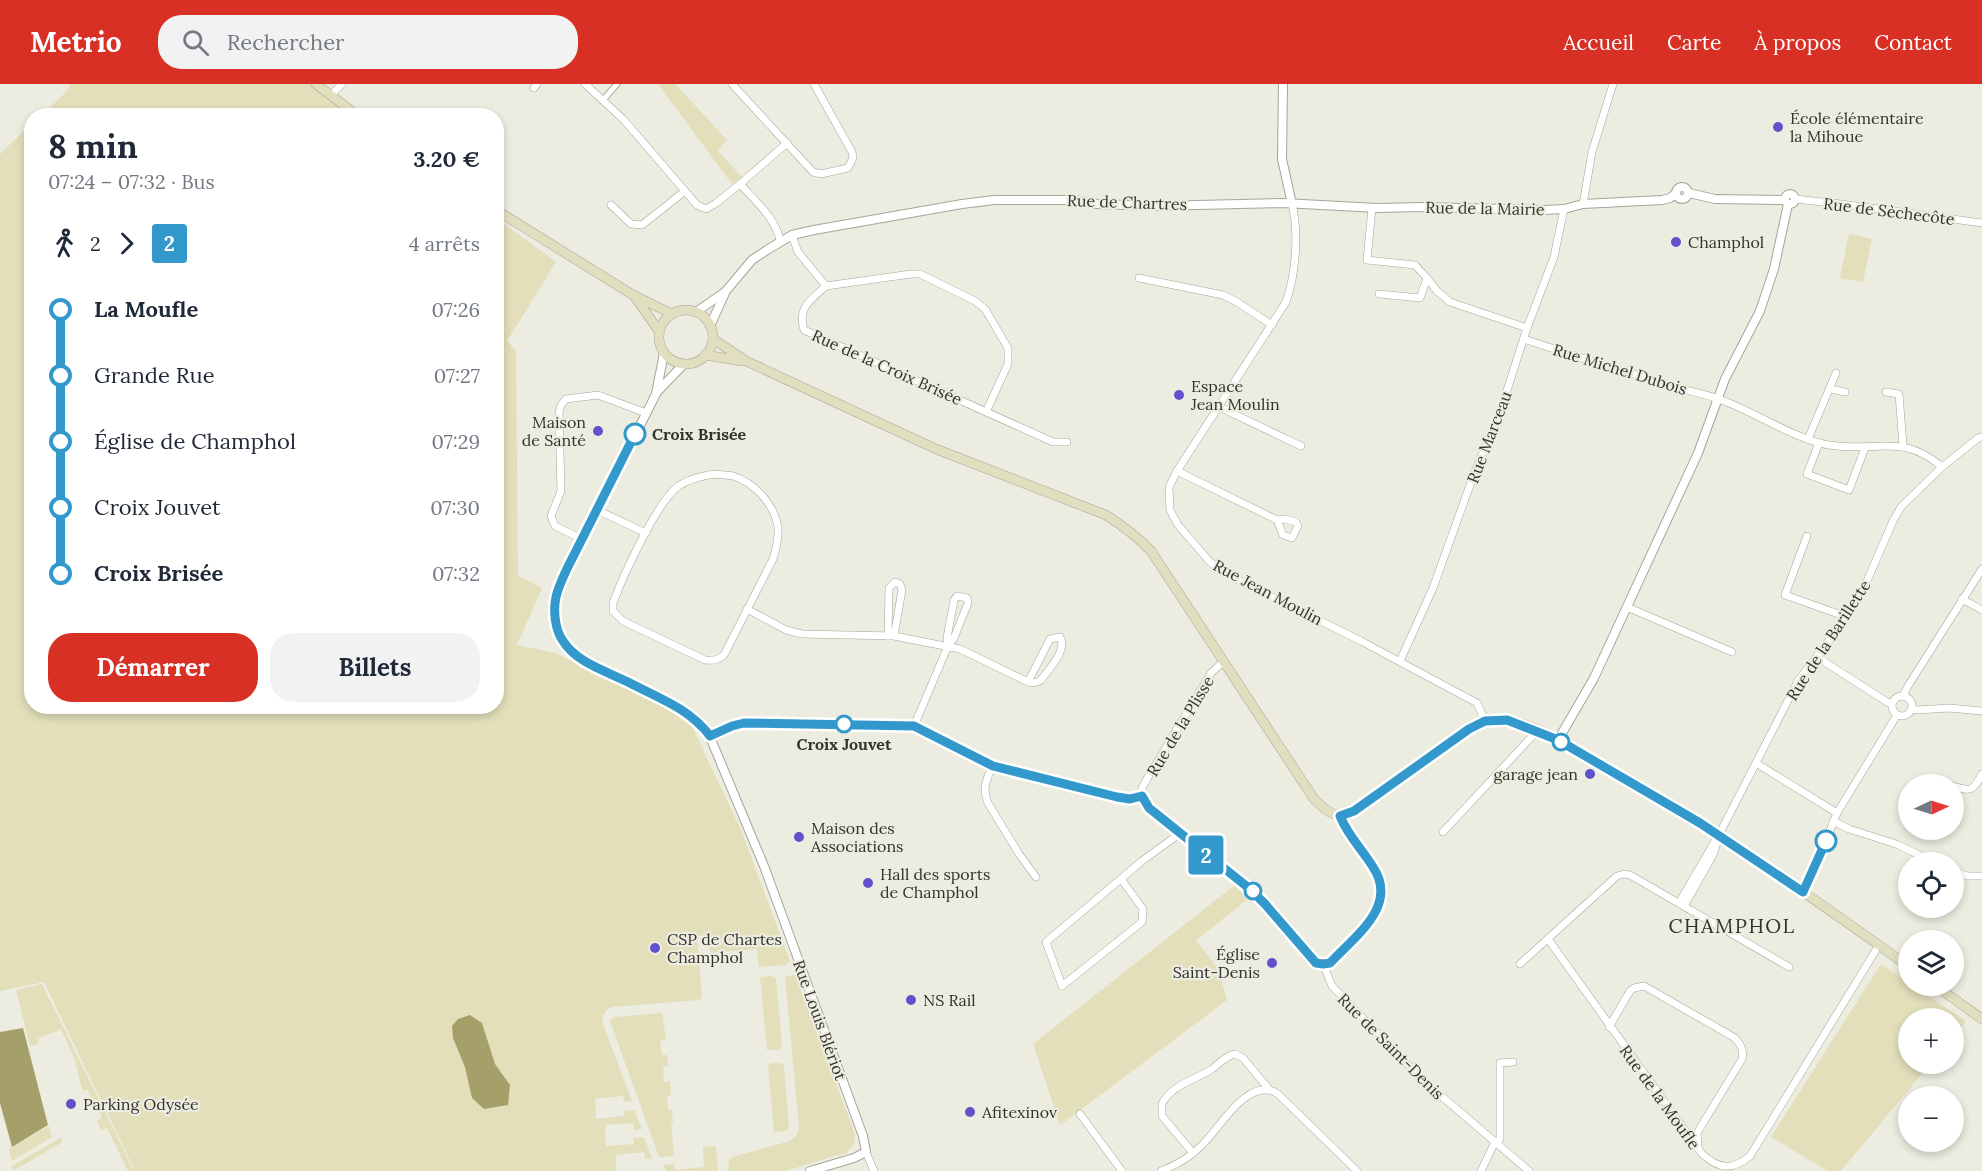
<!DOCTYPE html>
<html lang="fr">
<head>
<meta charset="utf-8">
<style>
  body { margin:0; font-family:Lora,serif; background:#f2f2f3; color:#1f2937; height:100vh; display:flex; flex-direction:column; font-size:22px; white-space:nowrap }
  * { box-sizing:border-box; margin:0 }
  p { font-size:20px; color:#747a83 }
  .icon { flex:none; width:33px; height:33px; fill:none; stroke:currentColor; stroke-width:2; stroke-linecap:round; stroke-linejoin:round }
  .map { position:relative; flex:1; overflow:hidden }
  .details { position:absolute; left:24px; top:24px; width:480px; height:606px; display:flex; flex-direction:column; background:#fff; border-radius:24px; box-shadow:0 3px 9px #0003 }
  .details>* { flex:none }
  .badge { padding:0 12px; border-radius:4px; font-size:21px; line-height:39px }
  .needle { width:39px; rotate:86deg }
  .tools { position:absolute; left:1898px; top:690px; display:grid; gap:12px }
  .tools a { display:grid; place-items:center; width:66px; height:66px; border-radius:50%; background:#fff; box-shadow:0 3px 9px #0003; font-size:30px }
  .map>.badge { position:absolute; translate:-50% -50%; box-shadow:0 0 0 3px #fff }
  .legs { display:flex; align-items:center; gap:9px; height:66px; padding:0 24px; font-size:20px }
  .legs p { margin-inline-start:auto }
  .summary { display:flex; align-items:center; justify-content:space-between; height:102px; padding:0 24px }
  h1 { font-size:33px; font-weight:700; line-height:45px }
  .button { display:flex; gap:12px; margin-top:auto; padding:12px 24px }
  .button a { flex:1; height:69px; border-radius:24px; background:#d93025; color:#fff; font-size:24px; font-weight:700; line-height:69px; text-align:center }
  .button a+a { background:#f2f2f3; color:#1f2937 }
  ul { padding:0 24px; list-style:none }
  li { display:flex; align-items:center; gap:21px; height:66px; font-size:22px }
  li i { display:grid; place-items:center; width:9px; height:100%; margin:0 8px; background:currentColor }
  li i::after { content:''; width:15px; height:15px; margin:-8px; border:4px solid; border-radius:50%; background:#fff }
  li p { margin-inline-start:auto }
  li:first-child i { background:linear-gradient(#0000 50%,currentColor 0) }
  li:last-child i { background:linear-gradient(currentColor 50%,#0000 0) }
  header { display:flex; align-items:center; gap:36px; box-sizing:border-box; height:84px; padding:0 30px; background:#d93025; color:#fff }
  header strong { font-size:28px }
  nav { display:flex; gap:33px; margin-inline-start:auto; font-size:21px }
  .search { width:420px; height:54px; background:#f2f2f3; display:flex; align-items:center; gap:15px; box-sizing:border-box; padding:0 21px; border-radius:24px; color:#747a83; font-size:22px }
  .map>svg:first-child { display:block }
  .green { fill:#e2dfba }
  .water { fill:#a5a069 }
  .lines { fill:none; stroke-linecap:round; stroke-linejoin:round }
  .pedestrian-casing { stroke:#a6a59a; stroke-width:7 }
  .minor-casing { stroke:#a6a59a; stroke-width:8 }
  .tertiary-casing { stroke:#a6a59a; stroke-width:10 }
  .secondary-casing { stroke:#a6a59a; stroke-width:10 }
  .pedestrian { stroke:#fff; stroke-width:5 }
  .minor { stroke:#fff; stroke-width:7 }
  .tertiary { stroke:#fff; stroke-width:8 }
  .secondary { stroke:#e2dfc1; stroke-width:9 }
  .line-1-casing { stroke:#fff; stroke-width:14 }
  .line-1 { stroke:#39c; stroke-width:9 }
  .poi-dot { fill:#6152cb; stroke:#edece0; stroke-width:2 }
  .stop-1-dot { fill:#fff; stroke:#39c; stroke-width:3 }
  .labels { text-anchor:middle; stroke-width:4.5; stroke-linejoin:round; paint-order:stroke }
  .poi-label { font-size:16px; fill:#33322e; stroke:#edece0; text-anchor:start }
  .street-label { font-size:16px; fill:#33322e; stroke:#edece0 }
  .stop-label { font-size:16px; font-weight:bold; fill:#33322e; stroke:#edece0; text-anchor:start }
  .quarter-label { font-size:20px; letter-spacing:1.5px; fill:#33322e; stroke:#edece0 }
</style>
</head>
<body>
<header>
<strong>Metrio</strong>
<div class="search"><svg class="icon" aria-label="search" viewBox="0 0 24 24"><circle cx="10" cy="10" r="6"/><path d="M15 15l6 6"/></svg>Rechercher</div>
<nav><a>Accueil</a><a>Carte</a><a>À propos</a><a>Contact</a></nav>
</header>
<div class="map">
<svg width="1982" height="1087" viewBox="0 0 1982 1087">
  <rect width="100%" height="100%" fill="#edece0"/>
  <g class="green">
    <polygon points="71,0 309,0 352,31 41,32 65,9"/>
    <polygon points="658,0 675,0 727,56 718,67 742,93 732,100"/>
    <path d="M31,40L32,622H496L497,135L556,178L507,257L516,267L518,492L542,504L517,561L555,569L688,634L741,746L790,877L786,881L759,883L757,865L710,869L708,851L697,852L702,913L699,916L612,923C604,926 602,932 603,940L632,1017L624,1018L623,1012L595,1015L596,1035L624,1032V1027L634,1026L642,1045L634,1046L633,1039L605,1041L606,1062L634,1060V1054L644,1053L652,1075H645L644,1068L616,1071V1087H135L44,898L0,907V70Z"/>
    <polygon points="1849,150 1872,155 1863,198 1840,194"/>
    <polygon points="1235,801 1247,816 1196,856 1218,885 1216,887 1221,895 1227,916 1060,1041 1033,960"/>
    <polygon points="1881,880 1908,898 1908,902 1913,902 1966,937 1953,952 1953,934 1908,934 1908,980 1930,980 1841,1087 1828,1087 1771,1053"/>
    <polygon points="795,891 855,1050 854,1060 846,1070 837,1071 786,1087 728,1087 729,1077 732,1073 790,1057 796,1052 799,1044 785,892"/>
    <polygon points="772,892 776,894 782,961 779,966 767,966 760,893"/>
    <polygon points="42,900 134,1087 128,1087 107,1044 101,1046 97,1037 102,1034 88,1006 82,1006 75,976 61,945 38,955 38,960 30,962 16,906"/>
    <polygon points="662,929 666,956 660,957 662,971 667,971 668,982 663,983 664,998 670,998 671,1011 667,1012 668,1026 672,1026 673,1039 671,1039 674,1072 659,1073 610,937 614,933"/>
    <polygon points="771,979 781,979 784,982 789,1043 786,1047 774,1048 768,982"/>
    <polygon points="49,1042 52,1053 12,1077 9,1065"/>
    <polygon points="62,1053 61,1059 13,1087 12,1082"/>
    <polygon points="716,1062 718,1087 666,1087 663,1081 674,1080 675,1086 704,1083 703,1063"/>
  </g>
  <g class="water">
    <polygon points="470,931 482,939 495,980 510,1001 508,1021 484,1025 472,1014 465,983 453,954 452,942 458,935"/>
    <polygon points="23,944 48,1041 12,1063 0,1019 0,948"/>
  </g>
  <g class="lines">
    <defs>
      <polyline id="pedestrian" points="603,16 617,0"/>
      <g id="minor">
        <polyline points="585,0 624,36 697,121 706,125 715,120 740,100"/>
        <polyline points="732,0 813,88 821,90 848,84 853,74 852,68 814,0"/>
        <polyline points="534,4 537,0"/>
        <polyline points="331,11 342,0"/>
        <polyline points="1795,115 1841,120 1982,139"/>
        <path d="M1292,120C1299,148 1296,190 1286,218L1177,387L1169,403L1170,426L1178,441L1210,478L1232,493L1361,557L1477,619L1485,637"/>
        <polyline points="1583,120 1592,68 1613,0"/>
        <polyline points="611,121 631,140 642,141 685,107"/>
        <polyline points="1372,124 1367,176 1415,181 1427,194 1420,214 1379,210"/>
        <polyline points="792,151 798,168 826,202 911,190 920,190 975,217 985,225 1008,264 1008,280 986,328"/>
        <path d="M780,157C776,134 755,117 740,100L787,59"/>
        <polyline points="1139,194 1223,211 1237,218 1272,241"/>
        <polyline points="1427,194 1437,207 1450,218 1527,244"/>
        <path d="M826,202C811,216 797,223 804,246L1053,358H1067"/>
        <path d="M1524,255C1574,272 1625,287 1676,303C1692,308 1709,311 1724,317C1756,329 1797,356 1829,361C1876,369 1901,348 1942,383"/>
        <polyline points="1830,305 1845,308"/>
        <polyline points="1886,308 1899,310 1903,362"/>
        <polyline points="1219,323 1301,362"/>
        <polyline points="1808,355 1836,289"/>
        <polyline points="1819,359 1807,390 1849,406 1865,364"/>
        <polyline points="1177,387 1277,436 1283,451 1292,454 1298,442 1296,438 1285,435 1277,436"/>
        <path d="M715,390C721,391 728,391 733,392C755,399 774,420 778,443C779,454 776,465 773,475L724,571C718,576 714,577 705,576L623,537L613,527V519C623,492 655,422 676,404C687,395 701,392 715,390Z"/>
        <polyline points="597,426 646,449"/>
        <polyline points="1807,452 1785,511 1847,533"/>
        <polyline points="582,455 555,442 551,432 561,407 559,329 561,321 566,315 598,311 646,329"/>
        <polyline points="1962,515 1982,526"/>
        <polyline points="1627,523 1732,568"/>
        <path d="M747,525L786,546L802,550L894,552L960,565L1028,598L1033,599L1040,597C1048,586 1068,566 1060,553L1050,555L1028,598"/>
        <polyline points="888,552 889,504 895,498 900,500 902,506 894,552"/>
        <polyline points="1817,573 1887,618 1892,620"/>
        <polyline points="1400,577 1433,504 1474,390 1501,325 1527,244 1554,173 1564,125"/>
        <polyline points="1903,612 1908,602 1982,485"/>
        <circle cx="1902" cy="622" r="10"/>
        <polyline points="1911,625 1917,626 1949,624 1982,627"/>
        <polyline points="914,642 948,562 954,554 968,519 967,514 957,512 954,516 947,554 948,562"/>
        <polyline points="710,653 732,642 744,639 914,642 993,682 1117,713 1130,715 1142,712"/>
        <polyline points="1756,679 1837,729"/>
        <path d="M993,682C986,695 982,705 988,719L1019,770L1036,793"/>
        <path d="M1953,702C1971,708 1973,707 1982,690"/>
        <polyline points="1142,712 1149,724 1250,805 1265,820 1316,879 1323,880"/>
        <polyline points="1142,712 1142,704 1148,693 1211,589 1224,577"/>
        <polyline points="1833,737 1849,745 1896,760 1934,778"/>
        <polyline points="1443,748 1537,647"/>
        <polyline points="1953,788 1968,792 1982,792"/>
        <polyline points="1121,795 1143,825 1142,838 1062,902 1046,858 1142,777 1179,750"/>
        <polyline points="1803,808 1818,777 1837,729 1897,631"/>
        <polyline points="1679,819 1722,745 1798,597 1847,533 1861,511 1893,437 1901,423 1942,383 1978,354 1982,353"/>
        <polyline points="1684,822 1713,771 1718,756"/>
        <path d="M1548,855L1702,1070C1719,1085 1732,1087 1750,1072L1879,861"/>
        <polyline points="1323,880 1332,902 1425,998 1529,1087"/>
        <path d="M1323,880L1330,879C1355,852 1399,822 1373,783C1362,765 1348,752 1340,732"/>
        <polyline points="1520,880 1617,792 1624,790 1630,791 1789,883"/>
        <path d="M1609,943L1630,907L1634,904L1644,902L1735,954C1741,961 1744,966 1742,975L1697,1049L1698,1063"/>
        <polyline points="1080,1030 1122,1087"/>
        <polyline points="866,1068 874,1087"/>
        <path d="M1193,1069L1162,1032V1020C1171,1001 1195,996 1212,985C1220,979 1225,972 1235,970L1243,974L1268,1004"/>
        <path d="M1161,1087C1177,1081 1192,1072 1204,1059C1221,1042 1249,991 1278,1010L1357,1087"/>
        <polyline points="1481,1087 1493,1062 1500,1055 1500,979 1513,978"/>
      </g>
      <g id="tertiary">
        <polyline points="1283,0 1282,75 1292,120"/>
        <circle cx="1682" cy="109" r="6"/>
        <polyline points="1689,109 1715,115 1784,116"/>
        <circle cx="1790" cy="115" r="5"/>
        <polyline points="696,228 725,208 752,176 767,166 792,151 814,146 962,120 994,116 1074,116 1097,120 1155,122 1283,119 1378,124 1420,123 1544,126 1564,125 1583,120 1662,116 1670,114 1676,109"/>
        <polyline points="710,242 725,209"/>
        <path d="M664,269L656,310L559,502C554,520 553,538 562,556C571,574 596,583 614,591C647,607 688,622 710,653L764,782L863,1052L866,1068L854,1074L810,1087"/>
        <polyline points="656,309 684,280"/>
        <polyline points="1558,656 1594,594 1698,369 1725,295 1760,227 1774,185 1788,120"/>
      </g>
      <g id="secondary">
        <polyline points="316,0 358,32"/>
        <polyline points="496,126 633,211 672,230"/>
        <polyline points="635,213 659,247"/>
        <circle cx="686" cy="253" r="27"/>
        <path d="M713,255L746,277L936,365L1106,431C1123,442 1137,452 1151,467L1314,715C1326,727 1337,737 1354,727L1469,645C1481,639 1493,634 1508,636C1540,642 1578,667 1606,683C1711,743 1810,811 1908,882"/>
        <polyline points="705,271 742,277"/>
        <polyline points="1936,902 1982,935"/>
      </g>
    </defs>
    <use href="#pedestrian" class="pedestrian-casing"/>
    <use href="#minor" class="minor-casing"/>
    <use href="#tertiary" class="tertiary-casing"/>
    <use href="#secondary" class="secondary-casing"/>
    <use href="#pedestrian" class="pedestrian"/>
    <use href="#minor" class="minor"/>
    <use href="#tertiary" class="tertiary"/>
    <use href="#secondary" class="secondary"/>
  </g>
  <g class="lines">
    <defs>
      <path id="line-1" d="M635,350C616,388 597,425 578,463C570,479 560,496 556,513C553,527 555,546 563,557C577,579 606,587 628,598C658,614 689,624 710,652L732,642L744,639L914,642L993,682L1117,713L1130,715L1142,712L1149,724L1250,805L1265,820L1316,879L1323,880L1330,879C1355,852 1399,822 1373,783C1362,765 1348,752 1340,732L1354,727L1469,645L1485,637L1507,636L1558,656L1700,739L1803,808L1826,757"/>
    </defs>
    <use href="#line-1" class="line-1-casing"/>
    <use href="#line-1" class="line-1"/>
  </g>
  <g class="poi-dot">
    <circle cx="1778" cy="43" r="6"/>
    <circle cx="1676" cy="158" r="6"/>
    <circle cx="1179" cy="311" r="6"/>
    <circle cx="598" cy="347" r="6"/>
    <circle cx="1590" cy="690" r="6"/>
    <circle cx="799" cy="753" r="6"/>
    <circle cx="868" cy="799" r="6"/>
    <circle cx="655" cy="864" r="6"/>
    <circle cx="1272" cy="879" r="6"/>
    <circle cx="911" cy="916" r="6"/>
    <circle cx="71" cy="1020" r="6"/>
    <circle cx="970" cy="1028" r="6"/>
  </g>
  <g class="stop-1-dot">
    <circle cx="635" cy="350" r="10"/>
    <circle cx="844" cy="640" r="8"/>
    <circle cx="1561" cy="658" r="8"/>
    <circle cx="1826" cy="757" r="10"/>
    <circle cx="1253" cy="807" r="8"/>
  </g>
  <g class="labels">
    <g class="poi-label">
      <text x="1790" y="40">École élémentaire<tspan x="1790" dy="18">la Mihoue</tspan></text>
      <text x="1688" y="164">Champhol</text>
      <text x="1191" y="308">Espace<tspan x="1191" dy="18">Jean Moulin</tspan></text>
      <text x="586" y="344" text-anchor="end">Maison<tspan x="586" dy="18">de Santé</tspan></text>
      <text x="1578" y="696" text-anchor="end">garage jean</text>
      <text x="811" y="750">Maison des<tspan x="811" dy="18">Associations</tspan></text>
      <text x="880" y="796">Hall des sports<tspan x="880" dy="18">de Champhol</tspan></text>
      <text x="667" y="861">CSP de Chartes<tspan x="667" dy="18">Champhol</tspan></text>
      <text x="1260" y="876" text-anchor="end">Église<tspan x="1260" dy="18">Saint-Denis</tspan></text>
      <text x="923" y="922">NS Rail</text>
      <text x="83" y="1026">Parking Odysée</text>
      <text x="982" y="1034">Afitexinov</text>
    </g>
    <g class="street-label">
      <text transform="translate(1127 118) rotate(2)" y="6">Rue de Chartres</text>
      <text transform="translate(1485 124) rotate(1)" y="6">Rue de la Mairie</text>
      <text transform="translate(1889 127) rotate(7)" y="6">Rue de Sèchecôte</text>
      <text transform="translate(887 283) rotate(24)" y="6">Rue de la Croix Brisée</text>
      <text transform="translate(1620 285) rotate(17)" y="6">Rue Michel Dubois</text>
      <text transform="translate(1489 353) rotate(-69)" y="6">Rue Marceau</text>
      <text transform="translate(1268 508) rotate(28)" y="6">Rue Jean Moulin</text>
      <text transform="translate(1828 556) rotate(-57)" y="6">Rue de la Barillette</text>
      <text transform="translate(1180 642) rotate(-59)" y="6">Rue de la Plisse</text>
      <text transform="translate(820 936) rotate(70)" y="6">Rue Louis Blériot</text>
      <text transform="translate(1391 962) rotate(45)" y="6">Rue de Saint-Denis</text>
      <text transform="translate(1660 1013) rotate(54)" y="6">Rue de la Moufle</text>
    </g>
    <g class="stop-label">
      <text x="652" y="356">Croix Brisée</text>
      <text x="844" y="666" text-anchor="middle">Croix Jouvet</text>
    </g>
    <g class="quarter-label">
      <text x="1732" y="849">CHAMPHOL</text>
    </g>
  </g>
</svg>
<div class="tools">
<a><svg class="needle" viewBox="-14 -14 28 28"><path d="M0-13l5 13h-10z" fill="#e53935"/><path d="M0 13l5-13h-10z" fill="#747a83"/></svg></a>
<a><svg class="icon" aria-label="locate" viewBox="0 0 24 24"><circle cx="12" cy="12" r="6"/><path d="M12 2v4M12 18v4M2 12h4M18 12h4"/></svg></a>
<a><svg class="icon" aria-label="layers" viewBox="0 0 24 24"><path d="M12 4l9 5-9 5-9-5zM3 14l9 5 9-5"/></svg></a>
<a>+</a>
<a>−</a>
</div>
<b class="badge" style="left:1206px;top:771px;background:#39c;color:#fff">2</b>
<section class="details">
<div class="summary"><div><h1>8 min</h1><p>07:24 – 07:32 · Bus</p></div><b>3.20 €</b></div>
<div class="legs"><svg class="icon" aria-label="walk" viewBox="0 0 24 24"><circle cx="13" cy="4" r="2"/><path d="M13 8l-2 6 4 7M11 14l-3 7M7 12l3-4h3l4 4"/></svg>2<svg class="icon" aria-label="forward" viewBox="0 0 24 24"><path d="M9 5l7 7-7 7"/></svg><b class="badge" style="background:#39c;color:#fff">2</b><p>4 arrêts</p></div>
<ul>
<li><i style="color:#39c"></i><b>La Moufle</b><p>07:26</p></li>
<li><i style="color:#39c"></i><span>Grande Rue</span><p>07:27</p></li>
<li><i style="color:#39c"></i><span>Église de Champhol</span><p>07:29</p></li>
<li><i style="color:#39c"></i><span>Croix Jouvet</span><p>07:30</p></li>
<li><i style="color:#39c"></i><b>Croix Brisée</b><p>07:32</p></li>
</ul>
<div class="button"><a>Démarrer</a><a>Billets</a></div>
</section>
</div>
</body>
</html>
